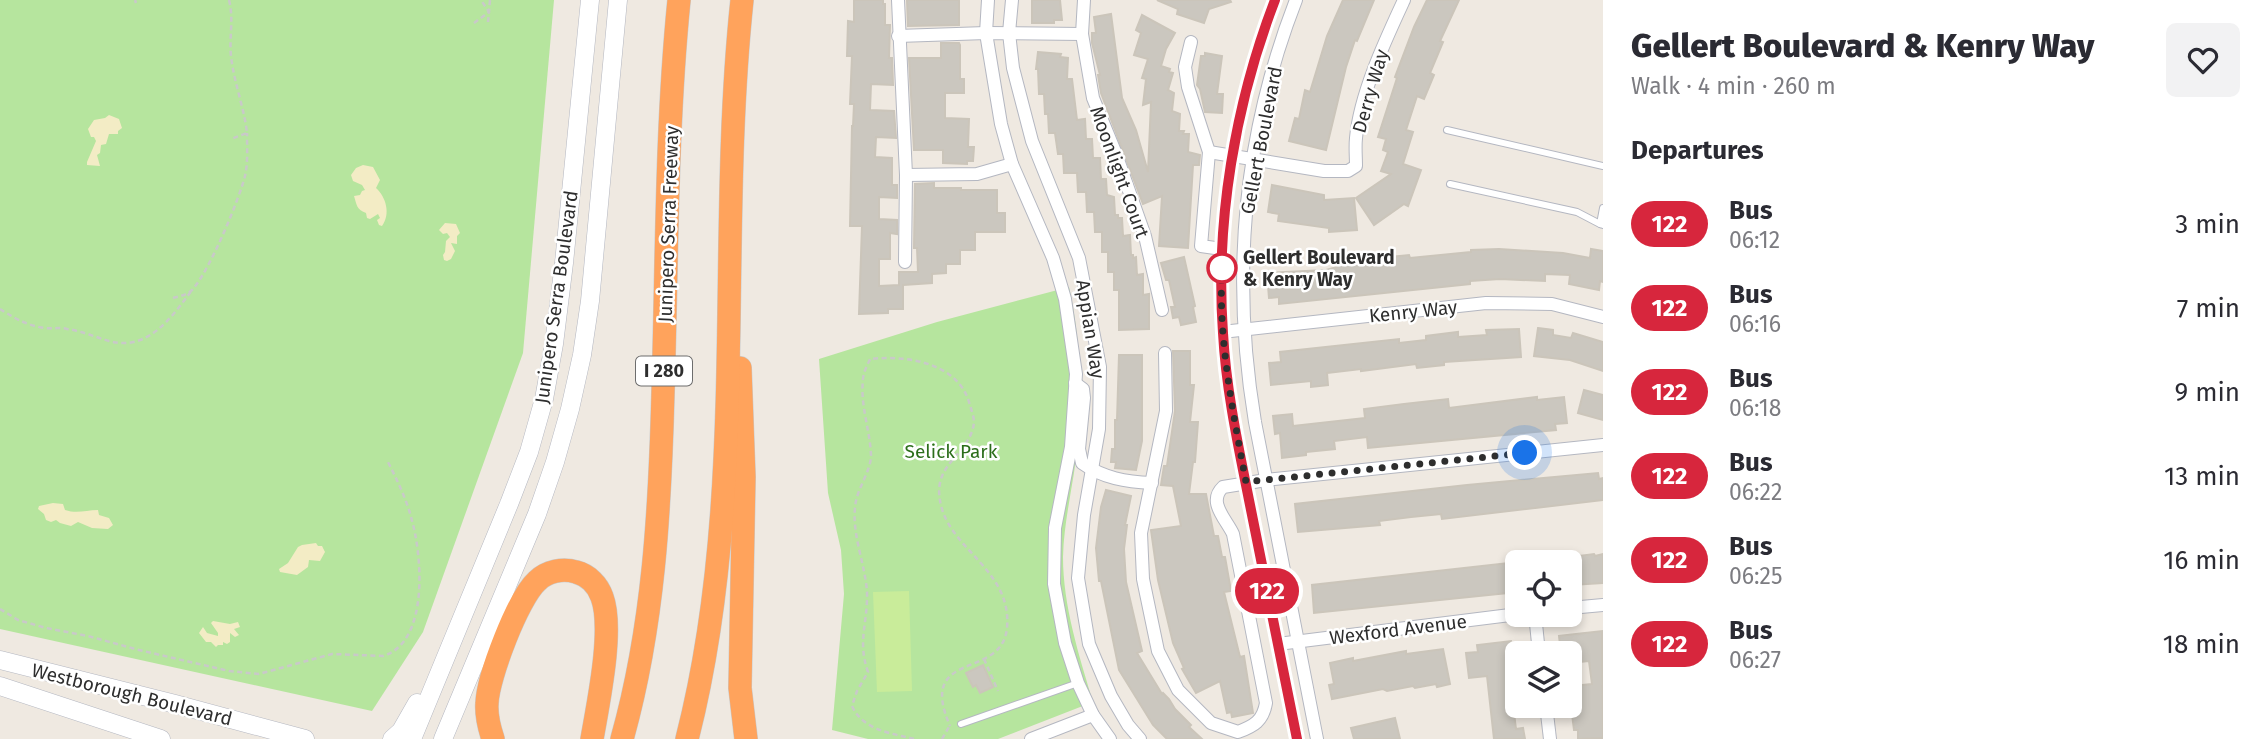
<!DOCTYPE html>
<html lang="en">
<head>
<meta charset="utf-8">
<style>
  body { margin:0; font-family:"Fira Sans",sans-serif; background:#f2f2f3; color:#2b2b33; height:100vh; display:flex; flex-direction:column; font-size:26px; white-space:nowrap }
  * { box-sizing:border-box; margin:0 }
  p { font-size:23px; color:#7c7c81 }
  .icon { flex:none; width:38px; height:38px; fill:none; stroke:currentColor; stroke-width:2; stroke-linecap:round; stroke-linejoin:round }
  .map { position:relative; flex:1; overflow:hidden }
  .details { display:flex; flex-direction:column; background:#fff; width:665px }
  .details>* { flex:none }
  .badge { padding:0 14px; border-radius:23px; font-size:24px; line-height:46px }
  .fabs { position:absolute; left:1505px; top:550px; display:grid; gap:14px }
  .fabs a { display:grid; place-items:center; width:77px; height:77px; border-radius:10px; background:#fff; box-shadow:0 4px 10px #0003; font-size:35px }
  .you { position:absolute; width:35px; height:35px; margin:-18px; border:5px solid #fff; border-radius:50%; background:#1a73e8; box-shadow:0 0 0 10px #1a73e833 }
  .map>.badge { position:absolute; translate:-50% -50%; box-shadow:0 0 0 4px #fff }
  h2 { padding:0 28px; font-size:26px; line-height:63px }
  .round { display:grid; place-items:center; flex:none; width:74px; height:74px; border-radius:10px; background:#f2f2f3 }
  .head { display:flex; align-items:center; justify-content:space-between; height:119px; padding:0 28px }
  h1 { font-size:33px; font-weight:800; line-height:52px }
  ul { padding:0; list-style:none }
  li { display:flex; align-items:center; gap:21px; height:84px; padding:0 28px }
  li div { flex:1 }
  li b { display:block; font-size:26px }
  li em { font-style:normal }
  li .badge { min-width:77px; font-weight:700; text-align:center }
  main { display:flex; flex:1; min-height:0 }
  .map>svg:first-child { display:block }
  .green { fill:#b6e59e }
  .sand { fill:#f3ecc5 }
  .pitch { fill:#c9ec9a }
  .building { fill:#cbc7bf; stroke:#cbc5ba; stroke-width:2 }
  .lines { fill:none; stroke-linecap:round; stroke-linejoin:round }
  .lane-casing { stroke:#b4b7c1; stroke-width:8 }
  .street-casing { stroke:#b4b7c1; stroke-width:14 }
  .secondary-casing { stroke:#b4b7c1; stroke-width:19 }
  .highway-casing { stroke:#c9c9c9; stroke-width:24 }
  .path { stroke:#c9c9c9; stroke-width:2.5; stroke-dasharray:5 3.5; stroke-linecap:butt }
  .lane { stroke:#fff; stroke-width:6 }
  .street { stroke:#fff; stroke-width:12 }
  .secondary { stroke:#fff; stroke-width:18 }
  .highway { stroke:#ffa35c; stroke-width:23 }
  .line-casing { stroke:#fff; stroke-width:16 }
  .line { stroke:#d7263d; stroke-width:10 }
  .walk { stroke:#2e2e2e; stroke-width:7; stroke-dasharray:0 12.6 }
  .stop-dot { fill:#fff; stroke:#d7263d; stroke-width:3.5 }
  .labels { text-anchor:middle; stroke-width:5; stroke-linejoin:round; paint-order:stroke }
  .shield { fill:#fff; stroke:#6d6d6d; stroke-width:2 }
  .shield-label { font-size:18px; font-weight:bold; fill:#2e2e2e }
  .street-label { font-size:19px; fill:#2e2e2e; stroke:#fff }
  .stop-label { font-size:19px; font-weight:bold; fill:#2e2e2e; stroke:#fff; text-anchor:start }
  .park-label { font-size:19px; fill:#2c6e1b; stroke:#fff }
</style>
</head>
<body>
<main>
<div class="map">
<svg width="1603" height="739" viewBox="0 0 1603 739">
  <rect width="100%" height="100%" fill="#efe9e1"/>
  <g class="green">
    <polygon points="0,0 554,0 523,353 423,632 372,711 0,629"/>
    <path d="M1069,287C1080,338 1083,389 1078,441C1075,479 1064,517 1063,557C1063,606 1079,655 1093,702L998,739H868L832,730L844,594L841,550L828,493L819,359L937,322Z"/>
  </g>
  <g class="sand">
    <polygon points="109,115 119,119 122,128 118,131 118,134 109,134 106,144 101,145 100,153 97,155 100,166 87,165 87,162 96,141 94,137 91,137 88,129 94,120 105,118"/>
    <path d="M363,165L373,167L380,180L376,188C386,197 391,214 382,226L379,225L377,220L380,218L378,214L370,219L367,218L366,213C356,209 357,205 354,196L360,195L362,191L365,190L362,185L353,181L351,175L356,168Z"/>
    <polygon points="445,223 456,224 460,233 457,236 457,244 451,243 455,251 451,259 447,261 444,260 443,255 445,252 446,241 450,237 447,233 443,234 439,230"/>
    <path d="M53,503L63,504L65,510C77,514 86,510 98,510L99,515L109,518L113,525L108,529L92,528L78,522L71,526L60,523L56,520L51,522L46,520L44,514L38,509L39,506Z"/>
    <polygon points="316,543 318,546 322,546 325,552 320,561 309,560 308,567 297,575 280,572 279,569 288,563 298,547 302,545"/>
    <polygon points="213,621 230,624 238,622 240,627 234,629 239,635 235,637 230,633 230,642 227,644 223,642 223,645 218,645 216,647 211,642 206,642 199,633 203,627 207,633 218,636 218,633 211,623"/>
  </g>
  <polygon class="pitch" points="909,591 912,691 877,692 873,592"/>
  <g class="building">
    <polygon points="854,0 883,0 883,4 885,4 885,25 890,25 889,58 892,58 893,85 871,84 870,110 894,111 896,138 876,137 875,157 892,158 892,185 897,185 897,198 879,197 879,219 897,220 897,234 890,233 890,259 879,259 879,286 899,285 899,272 918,272 917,248 914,248 915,184 934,183 934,188 961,188 961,190 997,190 997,213 1005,213 1005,232 975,232 975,250 960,250 960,264 946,264 946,273 932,274 932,283 903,285 903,309 888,309 888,313 859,314 862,226 850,226 852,126 853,126 854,104 850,104 852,56 847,56 848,21 854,22"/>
    <polygon points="907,0 959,0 959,25 908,26"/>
    <polygon points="1032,0 1060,0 1062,20 1054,20 1054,23 1032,23"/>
    <polygon points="1157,0 1230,0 1231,2 1209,9 1204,23 1177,14 1178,9"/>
    <polygon points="1343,0 1374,0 1357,41 1355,40 1346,67 1326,150 1289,141 1295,118 1299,119 1305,90 1310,92 1327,36"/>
    <polygon points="1427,0 1459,0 1440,41 1443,42 1430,73 1434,75 1424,99 1417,96 1406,130 1413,132 1403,164 1421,170 1408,206 1404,204 1374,225 1356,198 1391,174 1381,171 1388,152 1383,150 1386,139 1378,137 1397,78 1395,77 1414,27"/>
    <polygon points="1111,14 1122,98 1136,130 1148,172 1151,102 1143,105 1146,79 1142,78 1148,59 1134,55 1141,33 1136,30 1142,15 1175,33 1166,49 1161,66 1170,69 1169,72 1173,73 1168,90 1174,93 1172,111 1180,114 1179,131 1184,131 1183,134 1189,134 1188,152 1200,155 1199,165 1193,165 1188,248 1159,246 1162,196 1143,204 1101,93 1098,75 1100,75 1092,43 1092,33 1096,33 1094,17"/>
    <polygon points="941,43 959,43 960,45 960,79 964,79 964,93 945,93 945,118 969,119 968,147 974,147 973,161 967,161 967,164 943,163 943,150 914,150 909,58 941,58"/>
    <polygon points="1038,52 1061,54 1060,57 1068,58 1067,79 1072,79 1077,120 1085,119 1086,139 1092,139 1093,158 1100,158 1101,179 1106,179 1107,195 1114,197 1115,215 1118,215 1118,218 1122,218 1123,236 1130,235 1131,255 1133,255 1133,258 1136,257 1137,275 1143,274 1143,295 1149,294 1149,329 1119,330 1119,290 1114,290 1114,272 1108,272 1108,252 1102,252 1102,232 1095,232 1094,212 1087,212 1086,192 1078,192 1077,173 1064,173 1063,154 1058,154 1055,133 1049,133 1048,114 1045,114 1044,94 1039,94 1038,69 1036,69"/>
    <polygon points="1205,53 1222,56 1217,94 1223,94 1222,113 1205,112 1200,89 1197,85 1201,56 1205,56"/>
    <polygon points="1272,185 1324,195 1324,200 1354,198 1357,230 1329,232 1329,228 1278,221 1279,214 1268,212"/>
    <polygon points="1499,249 1563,253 1590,258 1591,249 1603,251 1603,282 1600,281 1599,290 1569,284 1570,275 1545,274 1545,281 1500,279 1470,281 1470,284 1279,304 1279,297 1269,298 1267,273 1326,270 1337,267 1337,262 1354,260 1353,256 1380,254 1380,258 1409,255 1410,258 1471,252 1471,250"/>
    <polygon points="1184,257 1195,306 1193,307 1196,322 1181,325 1179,317 1173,318 1171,307 1175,307 1169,280 1166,280 1161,263"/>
    <polygon points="1538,328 1553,330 1553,335 1571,338 1573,333 1603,342 1603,371 1570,360 1534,356"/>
    <polygon points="1519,329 1521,357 1444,362 1444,365 1417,368 1416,364 1361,371 1361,369 1327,373 1328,385 1311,387 1311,381 1271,385 1269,363 1281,362 1280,352 1399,339 1399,343 1426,340 1426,336 1458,332 1458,337 1487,335 1486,330"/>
    <polygon points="1173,351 1190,351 1190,385 1194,385 1190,422 1198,422 1195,462 1193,462 1189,494 1206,494 1214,536 1218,536 1222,557 1225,557 1231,591 1224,592 1240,657 1244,656 1253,713 1232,717 1231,712 1227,713 1220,681 1196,693 1182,669 1184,668 1173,643 1158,580 1151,530 1181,526 1173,486 1161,485 1164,466 1167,466 1175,411"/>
    <polygon points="1119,355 1142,355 1142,441 1136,470 1115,468 1116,462 1111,462 1112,449 1115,449 1115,420 1117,420"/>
    <polygon points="1584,390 1603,395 1603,420 1578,413"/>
    <polygon points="1537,397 1537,400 1564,397 1567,423 1555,424 1556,430 1368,448 1367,437 1334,441 1335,449 1306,452 1306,455 1282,458 1280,433 1275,434 1273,416 1292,414 1293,426 1365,418 1364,409 1404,404 1448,399 1449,408"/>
    <polygon points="1598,473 1599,479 1603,478 1603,500 1442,519 1441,514 1411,517 1379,521 1380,525 1298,532 1295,504 1467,485"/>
    <polygon points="1106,490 1131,496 1125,525 1127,525 1124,549 1126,582 1142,651 1137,653 1162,694 1163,693 1169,699 1175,709 1191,725 1189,727 1202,739 1167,739 1153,725 1119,670 1101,581 1099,581 1096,548 1101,507"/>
    <polygon points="1594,554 1595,556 1603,554 1603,583 1572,585 1570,557"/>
    <polygon points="1517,562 1517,592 1314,613 1312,585"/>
    <polygon points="1602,631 1603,738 1578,739 1578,730 1574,730 1570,698 1574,697 1573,686 1592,684 1589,661 1570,663 1570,653 1561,653 1559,636"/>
    <polygon points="1511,641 1512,651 1517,650 1517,705 1513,705 1516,729 1523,728 1525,739 1494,739 1487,676 1469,678 1466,653 1478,652 1477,645"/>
    <polygon points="1443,649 1450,684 1437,687 1436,684 1415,688 1413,686 1387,691 1383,689 1332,699 1329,685 1334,684 1330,663 1353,658 1353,661 1406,651 1406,654"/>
    <polygon points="983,665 993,687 980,693 976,685 973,687 966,673"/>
    <polygon points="1395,718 1400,739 1354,739 1351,728"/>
  </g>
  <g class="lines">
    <defs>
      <g id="lane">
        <polyline points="1447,130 1603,166"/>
        <polyline points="1450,184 1577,212 1600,224"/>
        <polyline points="1603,208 1600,224 1603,225"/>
        <polyline points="961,724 1078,683"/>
      </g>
      <g id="street">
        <polyline points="898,0 906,175 905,262"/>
        <polyline points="988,0 986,33 1001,124 1012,164 1053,258 1065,299 1076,374 1071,447 1055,528 1054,584 1065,643 1078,683 1093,715 1110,739"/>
        <polyline points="1012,0 1009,33 1013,68 1032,141 1079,258 1100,367 1099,429 1084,515 1078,578 1089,644 1111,696 1128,725 1140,739"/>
        <polyline points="1084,0 1082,34 1093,98 1116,154 1145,236 1162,310"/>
        <path d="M1275,0C1235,102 1215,223 1223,333C1226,391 1239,448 1250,505C1266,583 1281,661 1297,739"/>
        <path d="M1296,0C1243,136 1231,278 1255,422L1317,739"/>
        <polyline points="898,36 986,33 1082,34"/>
        <polyline points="1191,42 1185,67 1188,87 1209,152 1201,246 1222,249"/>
        <path d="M1209,152L1324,171H1348L1356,166C1356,157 1355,147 1356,138C1360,94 1385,41 1404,0"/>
        <polyline points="906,175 977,174 1012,164"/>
        <polyline points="1222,332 1486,303 1552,304 1603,317"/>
        <path d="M1165,353L1166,411L1141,533L1143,579L1158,651L1178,690L1211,723L1238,732C1254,726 1263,721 1266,703L1233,534C1226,519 1207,502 1223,487L1266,480L1603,445"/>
        <path d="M1075,383L1083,389L1084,398L1079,449L1082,463C1103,478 1126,482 1152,483"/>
        <polyline points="1570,608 1603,605"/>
        <polyline points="1535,614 1539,653"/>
        <polyline points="1278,644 1518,614"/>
        <polyline points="1546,705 1550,739"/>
        <polyline points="1031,739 1093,715"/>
      </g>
      <g id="secondary">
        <polyline points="0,660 175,704 305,739"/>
        <polyline points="0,686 161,739"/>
        <polyline points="392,739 401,731 417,703"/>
        <polyline points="412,739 509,504 529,452 544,399 554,344 564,263 590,0"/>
        <polyline points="443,739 537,514 555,462 570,409 582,355 590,301 618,0"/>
      </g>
      <g id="highway">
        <polyline points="740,368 744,477 740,688 746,739"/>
        <path d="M493,739C489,727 486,715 487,703C488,677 518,598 537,581C547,571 563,568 576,572C588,575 598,585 602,597C614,629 598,704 592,739"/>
        <path d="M622,739C654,625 660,509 663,392C667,262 666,130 679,0"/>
        <path d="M687,739C749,498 716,245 742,0"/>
      </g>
    </defs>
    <use href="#lane" class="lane-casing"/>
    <use href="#street" class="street-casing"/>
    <use href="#secondary" class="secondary-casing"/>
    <use href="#highway" class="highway-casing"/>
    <g class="path">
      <polyline points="135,0 136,3"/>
      <path d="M229,0C234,19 229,37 231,56C234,83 244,107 247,133L231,139"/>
      <polyline points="488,22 490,0"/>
      <polyline points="474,23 489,12 481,0"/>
      <path d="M173,298C180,296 187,295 192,290C209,272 239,200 245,176C248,163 247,147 247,133"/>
      <path d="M0,309C14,318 28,326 45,328C53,329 60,327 67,329C82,331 95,337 109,341C148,352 172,317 192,290"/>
      <path d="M0,609L18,620L46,628L88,636L139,650L229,671L259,674L332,654L383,656C430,642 422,553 411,517C406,498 397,480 388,462"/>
      <polyline points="984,659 998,691"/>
      <path d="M914,739C890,733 863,730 852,706L857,691L868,672C857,641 868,623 867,592C865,562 850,531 856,501C859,486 871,470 871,455C870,430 860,405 863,380C863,373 867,366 870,359C905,355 957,362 969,402C971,409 974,416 974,423C969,458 928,463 942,509C955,552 1012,572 1007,628C1002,681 916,648 950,726"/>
      <polyline points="942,739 949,727"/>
    </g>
    <use href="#lane" class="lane"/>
    <use href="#street" class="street"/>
    <use href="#secondary" class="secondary"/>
    <use href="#highway" class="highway"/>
  </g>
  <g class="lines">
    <defs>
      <path id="line" d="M1275,0C1235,104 1215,222 1223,333C1226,389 1238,445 1249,500C1265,580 1281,659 1297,739"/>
    </defs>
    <use href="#line" class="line-casing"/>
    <use href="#line" class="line"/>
    <path class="walk" d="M1222,268C1218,340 1233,412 1246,482L1525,453"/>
  </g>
  <circle class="stop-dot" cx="1222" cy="268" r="14"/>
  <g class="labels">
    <rect class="shield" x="636" y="356.5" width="56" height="29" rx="5"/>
    <g class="shield-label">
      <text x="664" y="377">I 280</text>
    </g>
    <g class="street-label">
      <text transform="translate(1370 91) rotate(-74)" y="7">Derry Way</text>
      <text transform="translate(1261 140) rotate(-79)" y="7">Gellert Boulevard</text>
      <text transform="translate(1120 172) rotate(70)" y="7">Moonlight Court</text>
      <text transform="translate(668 224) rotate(-88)" y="7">Junipero Serra Freeway</text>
      <text transform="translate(556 297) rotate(-82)" y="7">Junipero Serra Boulevard</text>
      <text transform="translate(1413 311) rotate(-6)" y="7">Kenry Way</text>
      <text transform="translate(1091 329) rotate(81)" y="7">Appian Way</text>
      <text transform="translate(1398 629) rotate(-7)" y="7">Wexford Avenue</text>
      <text transform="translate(132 694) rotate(14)" y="7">Westborough Boulevard</text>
    </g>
    <g class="stop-label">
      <text x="1243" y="264">Gellert Boulevard<tspan x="1243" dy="22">&amp; Kenry Way</tspan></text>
    </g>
    <g class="park-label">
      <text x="951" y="458">Selick Park</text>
    </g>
  </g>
</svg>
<div class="fabs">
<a><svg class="icon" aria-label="locate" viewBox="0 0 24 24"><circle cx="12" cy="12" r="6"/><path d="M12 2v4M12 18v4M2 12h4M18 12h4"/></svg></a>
<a><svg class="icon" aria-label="layers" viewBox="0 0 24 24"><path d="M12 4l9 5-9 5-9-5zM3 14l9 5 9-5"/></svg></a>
</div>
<div class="you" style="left:1525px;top:453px"></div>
<b class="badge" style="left:1267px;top:591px;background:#d7263d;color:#fff">122</b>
</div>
<section class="details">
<div class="head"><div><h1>Gellert Boulevard &amp; Kenry Way</h1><p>Walk · 4 min · 260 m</p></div><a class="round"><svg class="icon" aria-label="heart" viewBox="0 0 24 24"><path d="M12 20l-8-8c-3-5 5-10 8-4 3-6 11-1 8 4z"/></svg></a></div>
<h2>Departures</h2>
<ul>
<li><span class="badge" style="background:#d7263d;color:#fff">122</span><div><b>Bus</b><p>06:12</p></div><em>3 min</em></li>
<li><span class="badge" style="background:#d7263d;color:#fff">122</span><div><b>Bus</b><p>06:16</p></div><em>7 min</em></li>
<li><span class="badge" style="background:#d7263d;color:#fff">122</span><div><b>Bus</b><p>06:18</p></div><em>9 min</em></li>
<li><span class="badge" style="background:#d7263d;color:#fff">122</span><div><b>Bus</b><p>06:22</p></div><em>13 min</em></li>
<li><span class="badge" style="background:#d7263d;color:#fff">122</span><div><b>Bus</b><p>06:25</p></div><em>16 min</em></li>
<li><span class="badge" style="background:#d7263d;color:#fff">122</span><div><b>Bus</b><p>06:27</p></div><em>18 min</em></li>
</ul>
</section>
</main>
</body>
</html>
